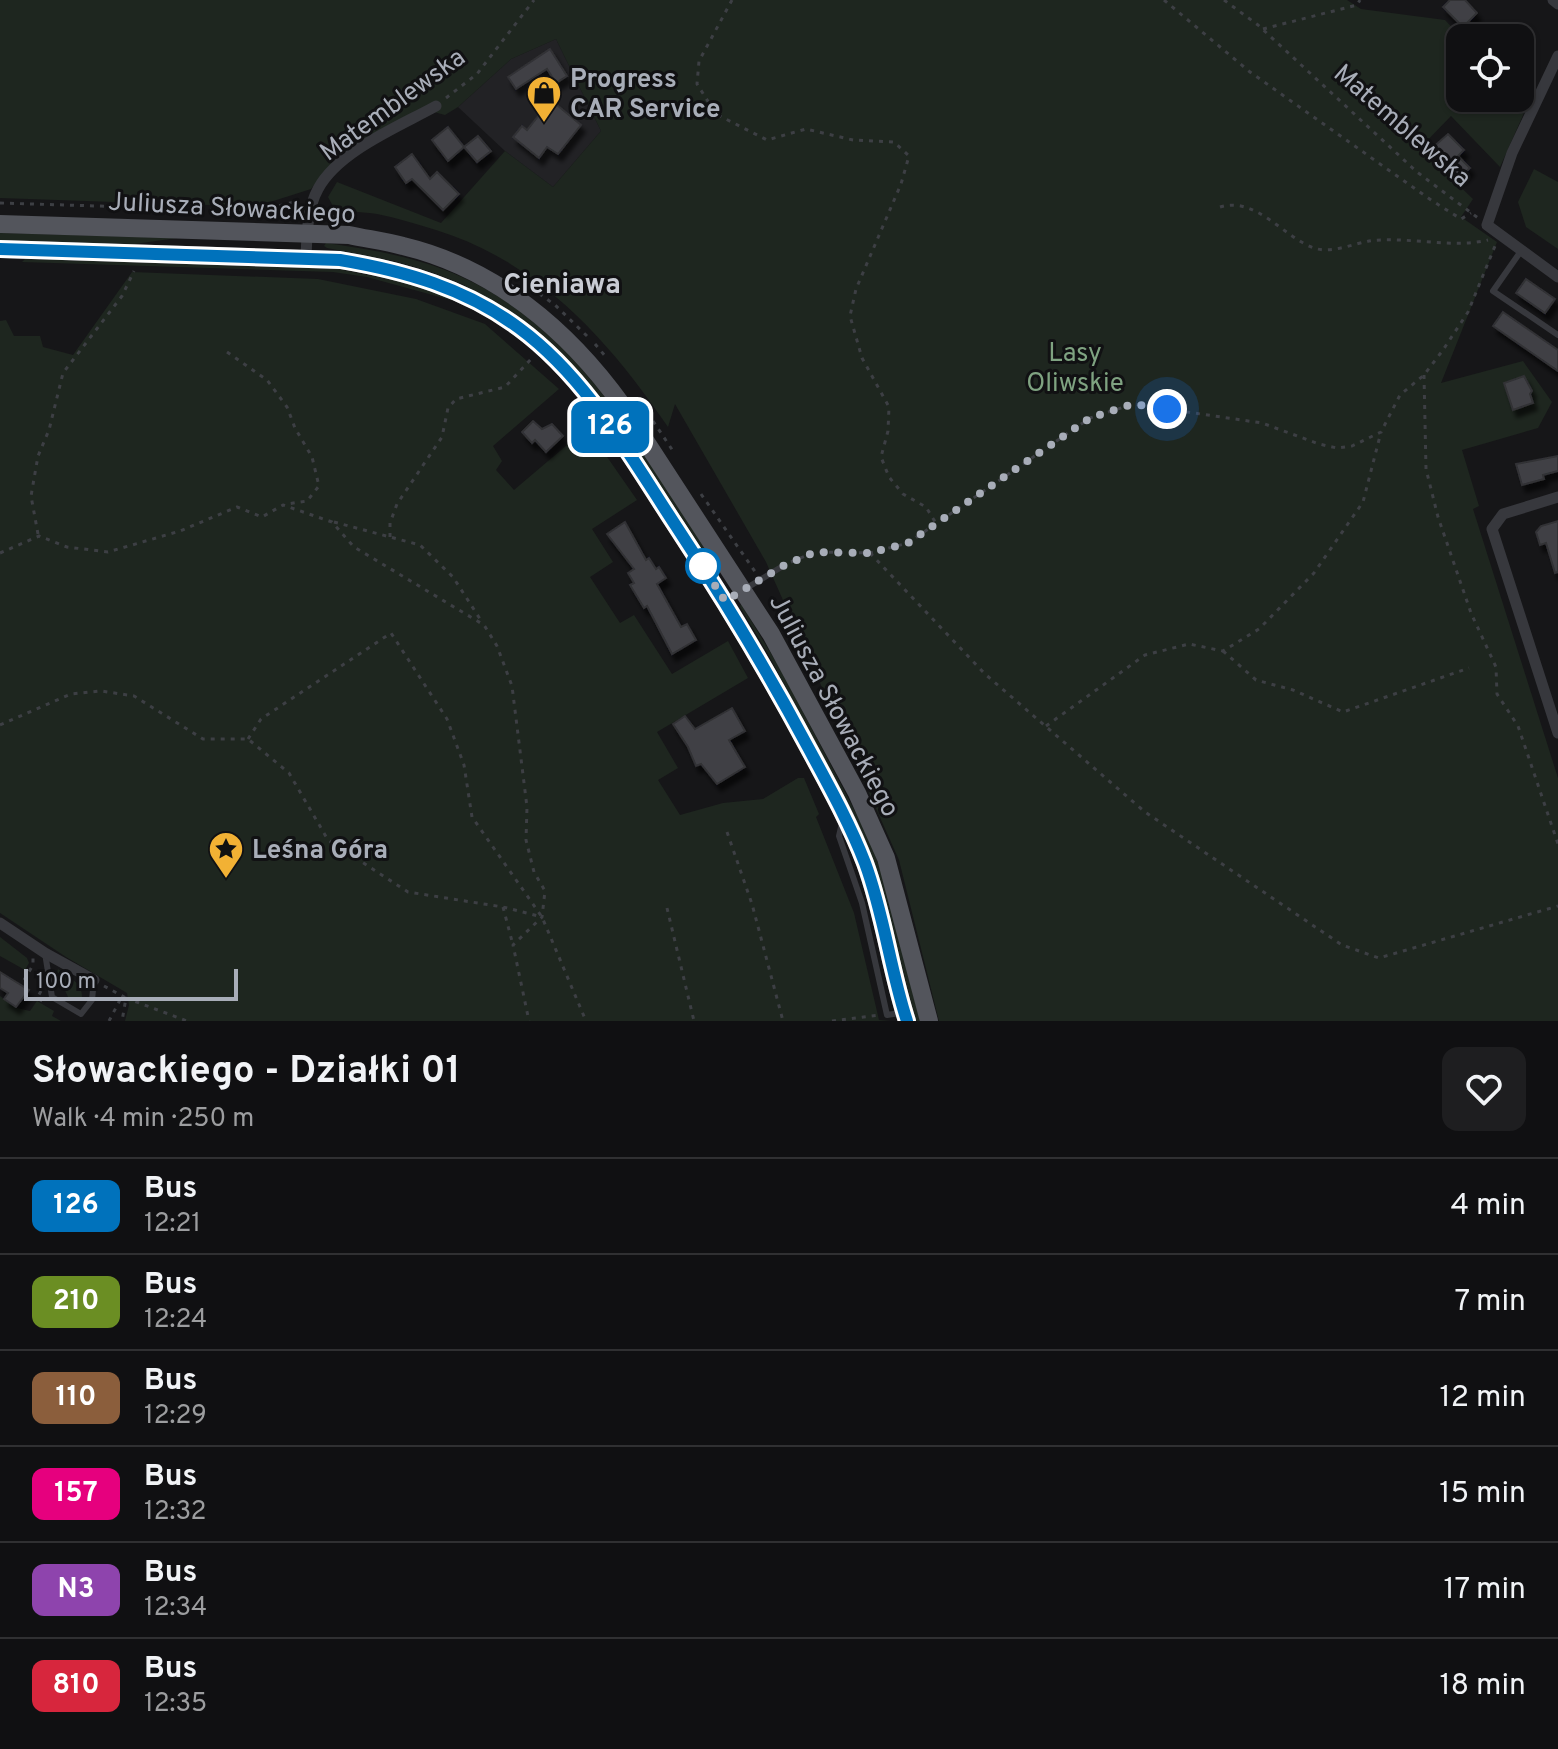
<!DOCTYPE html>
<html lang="en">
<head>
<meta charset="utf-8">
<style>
  body { margin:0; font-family:Overpass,sans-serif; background:#1e1e20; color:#f1f3f6; height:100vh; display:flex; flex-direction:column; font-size:30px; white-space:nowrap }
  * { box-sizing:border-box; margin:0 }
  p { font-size:26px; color:#9c9d9f }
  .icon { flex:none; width:44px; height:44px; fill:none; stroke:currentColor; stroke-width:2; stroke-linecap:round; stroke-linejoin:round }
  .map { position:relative; height:1021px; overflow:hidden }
  .sheet { display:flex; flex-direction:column; background:#101012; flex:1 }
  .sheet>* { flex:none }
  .badge { padding:0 16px; border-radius:12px; font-size:28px; line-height:52px }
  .fabs { position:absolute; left:1446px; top:24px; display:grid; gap:16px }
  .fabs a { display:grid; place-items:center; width:88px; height:88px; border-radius:16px; background:#101012; box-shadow:0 2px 6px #0004,0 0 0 2px #303032; font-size:40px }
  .scale { position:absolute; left:24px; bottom:20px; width:214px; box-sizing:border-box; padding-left:8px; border:4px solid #a8adb8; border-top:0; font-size:22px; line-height:28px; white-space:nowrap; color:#a8adb8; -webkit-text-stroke:6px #111113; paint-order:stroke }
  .you { position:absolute; width:40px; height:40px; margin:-20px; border:6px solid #fff; border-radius:50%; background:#1a73e8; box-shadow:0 0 0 12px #1a73e833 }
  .map>.badge { position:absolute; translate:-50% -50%; box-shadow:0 0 0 4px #fff }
  .round { display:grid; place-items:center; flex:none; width:84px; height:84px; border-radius:16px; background:#1e1e20 }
  .overview { display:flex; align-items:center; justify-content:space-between; height:136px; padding:0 32px }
  h1 { font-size:38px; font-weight:700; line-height:60px }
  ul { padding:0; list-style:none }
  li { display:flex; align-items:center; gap:24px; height:96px; padding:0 32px; border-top:2px solid #303032 }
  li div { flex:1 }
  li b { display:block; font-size:30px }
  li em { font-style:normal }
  li .badge { min-width:88px; font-weight:700; text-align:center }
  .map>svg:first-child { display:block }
  .built { fill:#222225 }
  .green { fill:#1e261f }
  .building { fill:#404145; stroke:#303034; stroke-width:2; filter:url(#shadow) }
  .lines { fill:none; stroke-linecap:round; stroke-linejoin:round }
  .path { stroke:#3d3f44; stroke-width:3; stroke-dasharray:4 6; stroke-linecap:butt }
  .lane { stroke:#37383d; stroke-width:6 }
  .street { stroke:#37383d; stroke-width:11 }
  .primary { stroke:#53555c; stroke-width:18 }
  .line-casing { stroke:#fff; stroke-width:18 }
  .line { stroke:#0072bc; stroke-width:12 }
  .walk { stroke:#a8adb8; stroke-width:8; stroke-dasharray:0 14.4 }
  .stop-dot { fill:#fff; stroke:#0072bc; stroke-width:4 }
  .labels { text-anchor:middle; stroke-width:6; stroke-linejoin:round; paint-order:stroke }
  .poi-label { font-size:26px; font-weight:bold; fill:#a8adb8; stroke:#111113; text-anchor:start }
  .street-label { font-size:26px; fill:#a8adb8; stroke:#111113 }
  .park-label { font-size:26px; fill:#7fa381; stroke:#111113 }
  .neighbourhood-label { font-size:28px; font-weight:bold; fill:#c9ccd4; stroke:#111113 }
</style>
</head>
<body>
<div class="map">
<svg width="1558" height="1021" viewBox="0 0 1558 1021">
  <defs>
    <filter id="shadow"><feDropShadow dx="4" dy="7" stdDeviation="2" flood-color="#0009"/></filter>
  </defs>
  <rect width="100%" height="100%" fill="#161618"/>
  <polygon class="built" points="556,39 601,131 553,187 505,151 458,107 511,59"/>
  <g class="green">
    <path d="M0,0H1347L1361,9L1445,20L1462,38L1460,98H1519L1528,104L1500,167L1451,116L1420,148L1473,199L1461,217L1497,242L1441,383L1523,361L1552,402L1538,428L1462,450L1479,506L1473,509L1558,778V1021H939L899,860L766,562L675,404L668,427C609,340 539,262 436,230C416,224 397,218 377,214C363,212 348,212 334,208L328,197L337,182L441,223L505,151L553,187L601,131L556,39L511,59L458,107L445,115L423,109L332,163L311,189L264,204L200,205L0,198Z"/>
    <polygon points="1534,169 1558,182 1558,249 1526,227 1518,202"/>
    <polygon points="0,233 177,238 135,244 0,241"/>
    <path d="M326,243C367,249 406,255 445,270C579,321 647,459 721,572L718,573L630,439L508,310L462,284L431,272L394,261L327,248L324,246Z"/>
    <polygon points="25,259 333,268 413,284 458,302 367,277 333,272 22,262"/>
    <polygon points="132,272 318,279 416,299 485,324 559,389 493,446 502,461 496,470 514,490 587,428 637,500 592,529 613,562 590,577 620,623 634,615 672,674 728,641 748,678 657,732 678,768 658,780 680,815 723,803 763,799 798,778 804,778 819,814 816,817 854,913 879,1020 890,1021 125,1021 129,1005 127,993 66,957 0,913 0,321 6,320 14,336 40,336 43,347 73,355"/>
    <polygon points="741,604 781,670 868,836 882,874 920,1021 916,1021 879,877 858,824 768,654 740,607"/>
    <polygon points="0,937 27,958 29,963 25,970 0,956"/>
    <path d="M58,969C69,977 83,983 82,998L70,1000L68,997L57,973Z"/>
    <polygon points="0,996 17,1008 30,1011 37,1001 54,1011 52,1016 61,1021 0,1021"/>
  </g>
  <g class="building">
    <polygon points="1450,0 1465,0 1477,13 1463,27 1443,7"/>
    <polygon points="550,49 567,76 556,83 547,69 516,89 508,77"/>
    <polygon points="551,100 581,125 558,154 547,147 539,158 513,137 522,126 527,130"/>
    <polygon points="448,127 464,147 448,161 432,140"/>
    <polygon points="1448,134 1464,150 1458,156 1470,168 1460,178 1431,149"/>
    <polygon points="478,136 491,151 477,162 464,147"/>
    <polygon points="412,154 430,179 437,172 459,194 443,210 412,179 406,183 395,167"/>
    <polygon points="1526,279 1555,299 1545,313 1516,293"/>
    <polygon points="1503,312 1558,350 1558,371 1493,326"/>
    <polygon points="1524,376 1532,391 1530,394 1533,403 1513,410 1504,383"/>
    <polygon points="533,421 542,429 552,424 563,436 546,452 535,440 532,443 522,432"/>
    <polygon points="1558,456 1558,471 1543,475 1544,479 1522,485 1516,464"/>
    <polygon points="1558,521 1558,572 1555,573 1546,543 1540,545 1536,532 1541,526"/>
    <polygon points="625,522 646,560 649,558 656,569 659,567 666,578 657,584 681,627 687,624 696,640 672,654 647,606 644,608 630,585 634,583 628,573 634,569 607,534"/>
    <polygon points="732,708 745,731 729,740 745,767 717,784 701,764 696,766 688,747 673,724 685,716 695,729"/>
    <polygon points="0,972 29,990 16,1007 4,999 8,993 0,988"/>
  </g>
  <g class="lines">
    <g class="path">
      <polyline points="732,0 699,61 697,84 716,114 767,140 806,129 853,140 894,142 909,156 901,184 856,289 850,316 862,358 889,407 888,431 881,457 889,477 903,494 926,507 937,525"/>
      <polyline points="1164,0 1250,72 1431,200 1461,219 1471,213"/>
      <polyline points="1224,0 1258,25 1417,172 1478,218"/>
      <polyline points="1263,29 1357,5 1360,0"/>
      <polyline points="446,98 477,74 534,0"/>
      <polyline points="0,203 256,211 299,201"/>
      <path d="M1220,207C1256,196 1283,237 1314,248C1330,254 1353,244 1369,241C1408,236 1452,249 1488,240"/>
      <polyline points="324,209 326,214 336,218"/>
      <polyline points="523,282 555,305 587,336"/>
      <polyline points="595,344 606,357"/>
      <polyline points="227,352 267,380 287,407 295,428 312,457 319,486 307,501 287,504"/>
      <polyline points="1424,375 1426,469 1438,517 1471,613 1496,667 1497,694 1518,726 1558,844"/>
      <polyline points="653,421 675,454"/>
      <polyline points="701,494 756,573"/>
      <polyline points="334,522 420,545 453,577 482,622"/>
      <polyline points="38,534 31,496 38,456 49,430 63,373 122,296 134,271"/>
      <polyline points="390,537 390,523 397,504 442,437 448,408 456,399 505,387 532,358"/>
      <polyline points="0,553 39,536 67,547 108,552 180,531 237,507 262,517 283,505 332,522 354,547 484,625 497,646 512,686 527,807 526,840 534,872 545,891 542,917 513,945 529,1021"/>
      <polyline points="870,553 985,674 1145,812 1342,945 1379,958 1558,906"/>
      <polyline points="791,562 815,552 870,553 908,543 1090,418 1133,404 1262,423 1319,444 1337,448 1352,446 1381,432 1400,395 1424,375 1443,350 1468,312 1495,246"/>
      <polyline points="1223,651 1256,680 1293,690 1343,712 1469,668"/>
      <polyline points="0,725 71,694 101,691 134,696 203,739 248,739 289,773 328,840 408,892 503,907 542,917"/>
      <polyline points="1046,726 1145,655 1189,644 1223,651 1259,629 1314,573 1363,502 1381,432"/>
      <polyline points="248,739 261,719 391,633 447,719 464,765 472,817 542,917 586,1021"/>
      <polyline points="727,832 752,904 783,1021"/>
      <polyline points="503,907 513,945"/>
      <polyline points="667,908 694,1021"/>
      <polyline points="24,980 33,965 33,958"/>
      <polyline points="104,986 126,998 122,1021"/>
      <polyline points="41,991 37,998 44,1002"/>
      <polyline points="126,998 187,1021"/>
      <polyline points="109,1021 122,996"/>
      <polyline points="832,1021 879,1015"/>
    </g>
    <g class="lane">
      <polyline points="1521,251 1493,291 1558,335"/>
      <polyline points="745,589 783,566"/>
      <polyline points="842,823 839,836 862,903 887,1015 900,1013"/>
      <polyline points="45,953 52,997 81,1014 92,1000 94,980"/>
    </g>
    <g class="street">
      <polyline points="1553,0 1558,4"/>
      <polyline points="1558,56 1512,153 1487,225 1558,277"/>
      <path d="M306,257C307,235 307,209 318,189C338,151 400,126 436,106"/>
      <polyline points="1558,497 1503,514 1492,529 1558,733"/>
      <polyline points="0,923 45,953 94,980"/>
    </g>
    <g class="primary">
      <path d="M0,224L349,235C367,239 385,241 403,246C495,268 568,330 622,405L771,634L857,793L886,858L929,1021"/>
      <path d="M0,249L340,260C405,271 465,288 519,328C587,378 630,456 676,526C725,600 770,675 812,754C831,790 851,825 865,863C884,914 890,969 907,1021"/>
    </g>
  </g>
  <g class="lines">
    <defs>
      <path id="line" d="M0,249L340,260C405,271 465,288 519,328C587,378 630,456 676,526C724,599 768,672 809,749C829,786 850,824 865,863C884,914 890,969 907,1021"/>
    </defs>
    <use href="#line" class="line-casing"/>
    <use href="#line" class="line"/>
    <polyline class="walk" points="703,566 701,564 725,601 783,566 815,552 870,553 908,543 1090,418 1133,404 1167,409"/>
  </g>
  <defs>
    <symbol id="shop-pin" viewBox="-11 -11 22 30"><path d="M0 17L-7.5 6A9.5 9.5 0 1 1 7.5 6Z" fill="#f2b134" stroke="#111113"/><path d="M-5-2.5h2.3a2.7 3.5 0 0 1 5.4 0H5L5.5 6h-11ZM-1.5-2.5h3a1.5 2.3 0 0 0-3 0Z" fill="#111"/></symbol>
    <symbol id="sight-pin" viewBox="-11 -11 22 30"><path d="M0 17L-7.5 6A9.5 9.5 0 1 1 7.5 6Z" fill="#f2b134" stroke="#111113"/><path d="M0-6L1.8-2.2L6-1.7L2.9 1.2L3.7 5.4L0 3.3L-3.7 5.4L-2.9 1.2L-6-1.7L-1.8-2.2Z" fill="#111"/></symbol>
  </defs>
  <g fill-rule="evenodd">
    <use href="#shop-pin" x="524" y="73" width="40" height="54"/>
    <use href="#sight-pin" x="206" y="829" width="40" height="54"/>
  </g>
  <circle class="stop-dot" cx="703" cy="566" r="16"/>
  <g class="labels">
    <g class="poi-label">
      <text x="570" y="87">Progress<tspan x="570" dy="30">CAR Service</tspan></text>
      <text x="252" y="858">Leśna Góra</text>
    </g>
    <g class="street-label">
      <text transform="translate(392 104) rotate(-36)" y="9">Matemblewska</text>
      <text transform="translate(1403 125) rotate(41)" y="9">Matemblewska</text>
      <text transform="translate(232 207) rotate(3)" y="9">Juliusza Słowackiego</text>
      <text transform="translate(835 705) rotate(62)" y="9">Juliusza Słowackiego</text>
    </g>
    <g class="park-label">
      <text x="1075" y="361">Lasy<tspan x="1075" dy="30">Oliwskie</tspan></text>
    </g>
    <g class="neighbourhood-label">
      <text x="562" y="293">Cieniawa</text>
    </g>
  </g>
</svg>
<div class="fabs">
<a><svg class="icon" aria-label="locate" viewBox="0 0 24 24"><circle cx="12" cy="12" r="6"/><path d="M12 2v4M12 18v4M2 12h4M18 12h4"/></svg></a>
</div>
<div class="scale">100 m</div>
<div class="you" style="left:1167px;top:409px"></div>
<b class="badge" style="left:610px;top:427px;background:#0072bc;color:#fff">126</b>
</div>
<section class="sheet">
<div class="overview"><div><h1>Słowackiego - Działki 01</h1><p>Walk · 4 min · 250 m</p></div><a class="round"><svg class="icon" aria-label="heart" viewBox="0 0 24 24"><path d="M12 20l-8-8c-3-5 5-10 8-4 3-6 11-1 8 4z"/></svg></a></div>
<ul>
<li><span class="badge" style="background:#0072bc;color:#fff">126</span><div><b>Bus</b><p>12:21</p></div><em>4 min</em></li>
<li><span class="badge" style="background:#6b8e23;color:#fff">210</span><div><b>Bus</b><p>12:24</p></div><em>7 min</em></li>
<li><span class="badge" style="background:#8b5e3c;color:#fff">110</span><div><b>Bus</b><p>12:29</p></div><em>12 min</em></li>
<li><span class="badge" style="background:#e6007e;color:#fff">157</span><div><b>Bus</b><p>12:32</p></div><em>15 min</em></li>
<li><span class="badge" style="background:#8e44ad;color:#fff">N3</span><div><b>Bus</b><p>12:34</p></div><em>17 min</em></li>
<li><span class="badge" style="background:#d7263d;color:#fff">810</span><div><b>Bus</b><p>12:35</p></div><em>18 min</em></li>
</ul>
</section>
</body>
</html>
